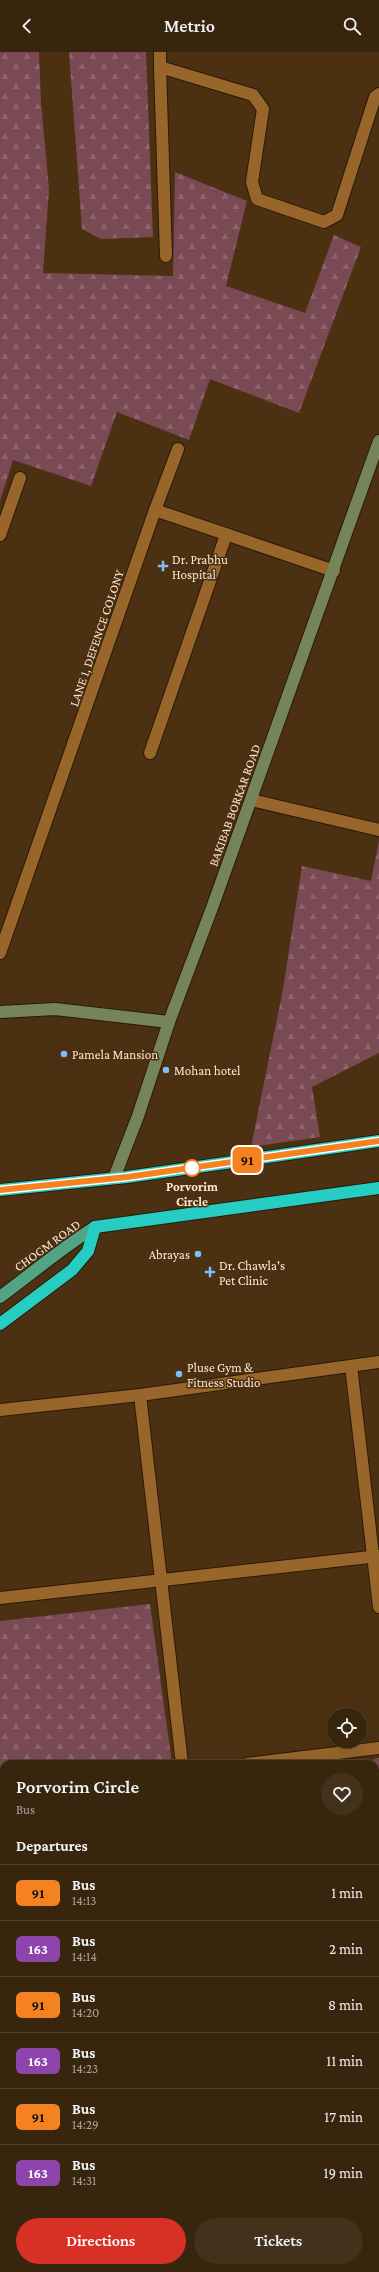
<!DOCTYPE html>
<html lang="en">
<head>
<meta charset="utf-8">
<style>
  body { margin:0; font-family:"Crimson Pro",serif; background:#43311b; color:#f1f3f6; height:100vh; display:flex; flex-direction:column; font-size:15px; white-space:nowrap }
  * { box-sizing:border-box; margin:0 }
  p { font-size:13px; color:#aba59d }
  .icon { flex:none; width:22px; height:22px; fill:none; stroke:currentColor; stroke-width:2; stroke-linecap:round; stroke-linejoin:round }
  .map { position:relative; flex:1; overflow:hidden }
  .details { position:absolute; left:0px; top:1708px; width:379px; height:512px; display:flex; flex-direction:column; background:#38250d; border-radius:12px 12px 0 0; box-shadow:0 4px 16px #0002,0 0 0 1px #52422e }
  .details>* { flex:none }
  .badge { padding:0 8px; border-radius:6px; font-size:14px; line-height:26px }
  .controls { position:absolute; left:327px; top:1656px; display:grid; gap:8px }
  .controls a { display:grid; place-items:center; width:40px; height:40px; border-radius:50%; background:#38250d; box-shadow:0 4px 16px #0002,0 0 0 1px #52422e; font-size:20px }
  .map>.badge { position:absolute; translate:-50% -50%; box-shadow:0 0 0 2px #fff }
  h2 { padding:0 16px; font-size:15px; line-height:36px }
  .round { display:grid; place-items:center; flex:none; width:42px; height:42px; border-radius:21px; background:#43311b }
  .headline { display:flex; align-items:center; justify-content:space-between; height:68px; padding:0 16px }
  h1 { font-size:19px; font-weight:600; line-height:30px }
  .action { display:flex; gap:8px; margin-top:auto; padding:8px 16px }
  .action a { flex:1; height:46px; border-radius:24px; background:#d93025; color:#fff; font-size:16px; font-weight:600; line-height:46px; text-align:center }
  .action a+a { background:#43311b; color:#f1f3f6 }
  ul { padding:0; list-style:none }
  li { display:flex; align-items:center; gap:12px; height:56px; padding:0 16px; border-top:1px solid #52422e }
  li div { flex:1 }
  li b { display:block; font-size:15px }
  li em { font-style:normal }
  li .badge { min-width:44px; font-weight:700; text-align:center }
  header { display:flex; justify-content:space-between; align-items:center; height:52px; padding:0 16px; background:#38250d; font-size:18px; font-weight:600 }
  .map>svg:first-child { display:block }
  .grass { fill:#794a53 }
  .forest { fill:url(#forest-firs) }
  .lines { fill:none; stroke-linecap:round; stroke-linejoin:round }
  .street-casing { stroke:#2b1a08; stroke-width:14 }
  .secondary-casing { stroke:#2b1a08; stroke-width:14 }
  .primary-casing { stroke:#2b1a08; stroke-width:14 }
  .highway-casing { stroke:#2b1a08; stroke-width:14 }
  .street { stroke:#98662a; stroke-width:12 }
  .secondary { stroke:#768558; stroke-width:12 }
  .primary { stroke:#53a485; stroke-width:12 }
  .highway { stroke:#25cdc2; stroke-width:12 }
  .line-casing { stroke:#fff; stroke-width:9 }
  .line { stroke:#f58220; stroke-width:6 }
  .poi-dot { fill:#7dbef9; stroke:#4b3111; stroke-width:1.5 }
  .stop-dot { fill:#fff; stroke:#f58220; stroke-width:2 }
  .labels { text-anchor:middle; stroke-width:3; stroke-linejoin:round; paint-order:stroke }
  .poi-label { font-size:13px; fill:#fee7d0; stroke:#4b3111; text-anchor:start }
  .street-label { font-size:13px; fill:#fee7d0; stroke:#4b3111 }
  .stop-label { font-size:13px; font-weight:bold; fill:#fee7d0; stroke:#4b3111 }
</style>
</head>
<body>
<header><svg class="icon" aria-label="back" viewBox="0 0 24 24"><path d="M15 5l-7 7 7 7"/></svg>Metrio<svg class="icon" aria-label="search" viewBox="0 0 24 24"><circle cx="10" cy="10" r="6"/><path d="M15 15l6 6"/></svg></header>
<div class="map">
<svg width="379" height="2220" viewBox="0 0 379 2220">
  <defs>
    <pattern id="forest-firs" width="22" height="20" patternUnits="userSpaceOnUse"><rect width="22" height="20" fill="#794a53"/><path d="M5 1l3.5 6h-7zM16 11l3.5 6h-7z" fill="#8d646b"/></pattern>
  </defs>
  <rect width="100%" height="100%" fill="#4b3111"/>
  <polygon class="grass" points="375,2163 379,2166 379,2220 293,2220 293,2216 375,2216"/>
  <g class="forest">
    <polygon points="0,0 39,0 41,51 49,137 43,221 173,224 175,120 247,149 226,234 305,261 334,183 361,195 299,361 210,327 189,388 117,360 91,434 13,408 0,449"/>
    <polygon points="69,0 146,0 153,185 101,187 82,177"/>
    <polygon points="379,788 379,1001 312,1035 320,1085 251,1095 283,937 302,814 371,829"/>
    <polygon points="150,1552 172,1712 4,1712 4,1923 0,1924 0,1569"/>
    <polygon points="379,1706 379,2166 375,2163 375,1712 357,1712"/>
    <rect x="0" y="2026" width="4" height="118"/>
    <polygon points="4,2197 4,2216 119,2216 120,2220 0,2220 0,2198"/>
    <polygon points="263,2216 293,2216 293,2220 259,2220 263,2219"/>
  </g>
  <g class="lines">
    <defs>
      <g id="street">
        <polyline points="160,15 160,0"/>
        <polyline points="166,204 160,15 253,43 263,57 252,130 257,147 324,170 337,163 375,45 379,42"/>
        <polyline points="155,458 178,397"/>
        <polyline points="0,483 20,426"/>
        <polyline points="150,701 226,483"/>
        <polyline points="251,748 379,778"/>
        <polyline points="0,901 155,458 334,519"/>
        <polyline points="351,1314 379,1555"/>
        <polyline points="140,1343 182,1712"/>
        <polyline points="0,1358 140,1343 379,1310"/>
        <polyline points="0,1546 379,1504"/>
        <polyline points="247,1712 379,1696"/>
        <polyline points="0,2012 4,2012"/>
        <polyline points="246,2216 247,2220"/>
      </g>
      <g id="secondary">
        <polyline points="0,960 55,957 169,970"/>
        <polyline points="114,1126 138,1064 169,970 212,856 379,389"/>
      </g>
      <path id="primary" d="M0,1245C32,1221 62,1196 95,1175"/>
      <g id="highway">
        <polyline points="0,1138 127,1125 379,1089"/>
        <polyline points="0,1272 72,1218 88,1199 95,1175 379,1136"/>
      </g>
    </defs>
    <use href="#street" class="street-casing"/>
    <use href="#secondary" class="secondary-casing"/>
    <use href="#primary" class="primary-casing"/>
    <use href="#highway" class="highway-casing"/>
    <use href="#street" class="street"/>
    <use href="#secondary" class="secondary"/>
    <use href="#primary" class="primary"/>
    <use href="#highway" class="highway"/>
  </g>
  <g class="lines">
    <defs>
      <polyline id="line" points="0,1138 127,1125 379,1089"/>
    </defs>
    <use href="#line" class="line-casing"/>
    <use href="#line" class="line"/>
  </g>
  <g class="poi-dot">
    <path d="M161 508h4v4h4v4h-4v4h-4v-4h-4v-4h4z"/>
    <circle cx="64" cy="1002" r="4"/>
    <circle cx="166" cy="1018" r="4"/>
    <circle cx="198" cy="1202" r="4"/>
    <path d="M208 1214h4v4h4v4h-4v4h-4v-4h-4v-4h4z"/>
    <circle cx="179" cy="1322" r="4"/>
  </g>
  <circle class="stop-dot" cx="192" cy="1116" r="8"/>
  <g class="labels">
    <g class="poi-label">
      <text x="172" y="512">Dr. Prabhu<tspan x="172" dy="15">Hospital</tspan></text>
      <text x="72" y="1007">Pamela Mansion</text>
      <text x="174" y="1023">Mohan hotel</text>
      <text x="190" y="1207" text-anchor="end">Abrayas</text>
      <text x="219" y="1218">Dr. Chawla's<tspan x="219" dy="15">Pet Clinic</tspan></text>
      <text x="187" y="1320">Pluse Gym &amp;<tspan x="187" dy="15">Fitness Studio</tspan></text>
    </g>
    <g class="street-label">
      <text transform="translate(96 586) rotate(-71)" y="5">LANE 1, DEFENCE COLONY</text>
      <text transform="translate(234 753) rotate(-70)" y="5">BAKIBAB BORKAR ROAD</text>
      <text transform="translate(47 1193) rotate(-36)" y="5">CHOGM ROAD</text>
    </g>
    <g class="stop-label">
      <text x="192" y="1139">Porvorim<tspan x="192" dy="15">Circle</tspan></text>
    </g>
  </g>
</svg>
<div class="controls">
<a><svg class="icon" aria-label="locate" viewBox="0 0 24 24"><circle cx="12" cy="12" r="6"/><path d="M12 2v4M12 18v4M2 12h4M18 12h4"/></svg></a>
</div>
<b class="badge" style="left:247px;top:1108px;background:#f58220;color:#111">91</b>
<section class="details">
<div class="headline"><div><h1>Porvorim Circle</h1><p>Bus</p></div><a class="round"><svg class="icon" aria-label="heart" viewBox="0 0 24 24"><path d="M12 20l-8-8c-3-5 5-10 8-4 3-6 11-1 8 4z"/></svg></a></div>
<h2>Departures</h2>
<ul>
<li><span class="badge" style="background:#f58220;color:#111">91</span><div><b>Bus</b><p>14:13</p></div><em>1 min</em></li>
<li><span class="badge" style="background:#8e44ad;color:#fff">163</span><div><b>Bus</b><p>14:14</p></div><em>2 min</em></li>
<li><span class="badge" style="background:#f58220;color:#111">91</span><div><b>Bus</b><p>14:20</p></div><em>8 min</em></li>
<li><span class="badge" style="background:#8e44ad;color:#fff">163</span><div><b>Bus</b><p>14:23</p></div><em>11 min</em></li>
<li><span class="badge" style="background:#f58220;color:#111">91</span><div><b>Bus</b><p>14:29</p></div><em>17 min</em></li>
<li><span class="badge" style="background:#8e44ad;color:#fff">163</span><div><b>Bus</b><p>14:31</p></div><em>19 min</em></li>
</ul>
<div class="action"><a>Directions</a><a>Tickets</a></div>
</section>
</div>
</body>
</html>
